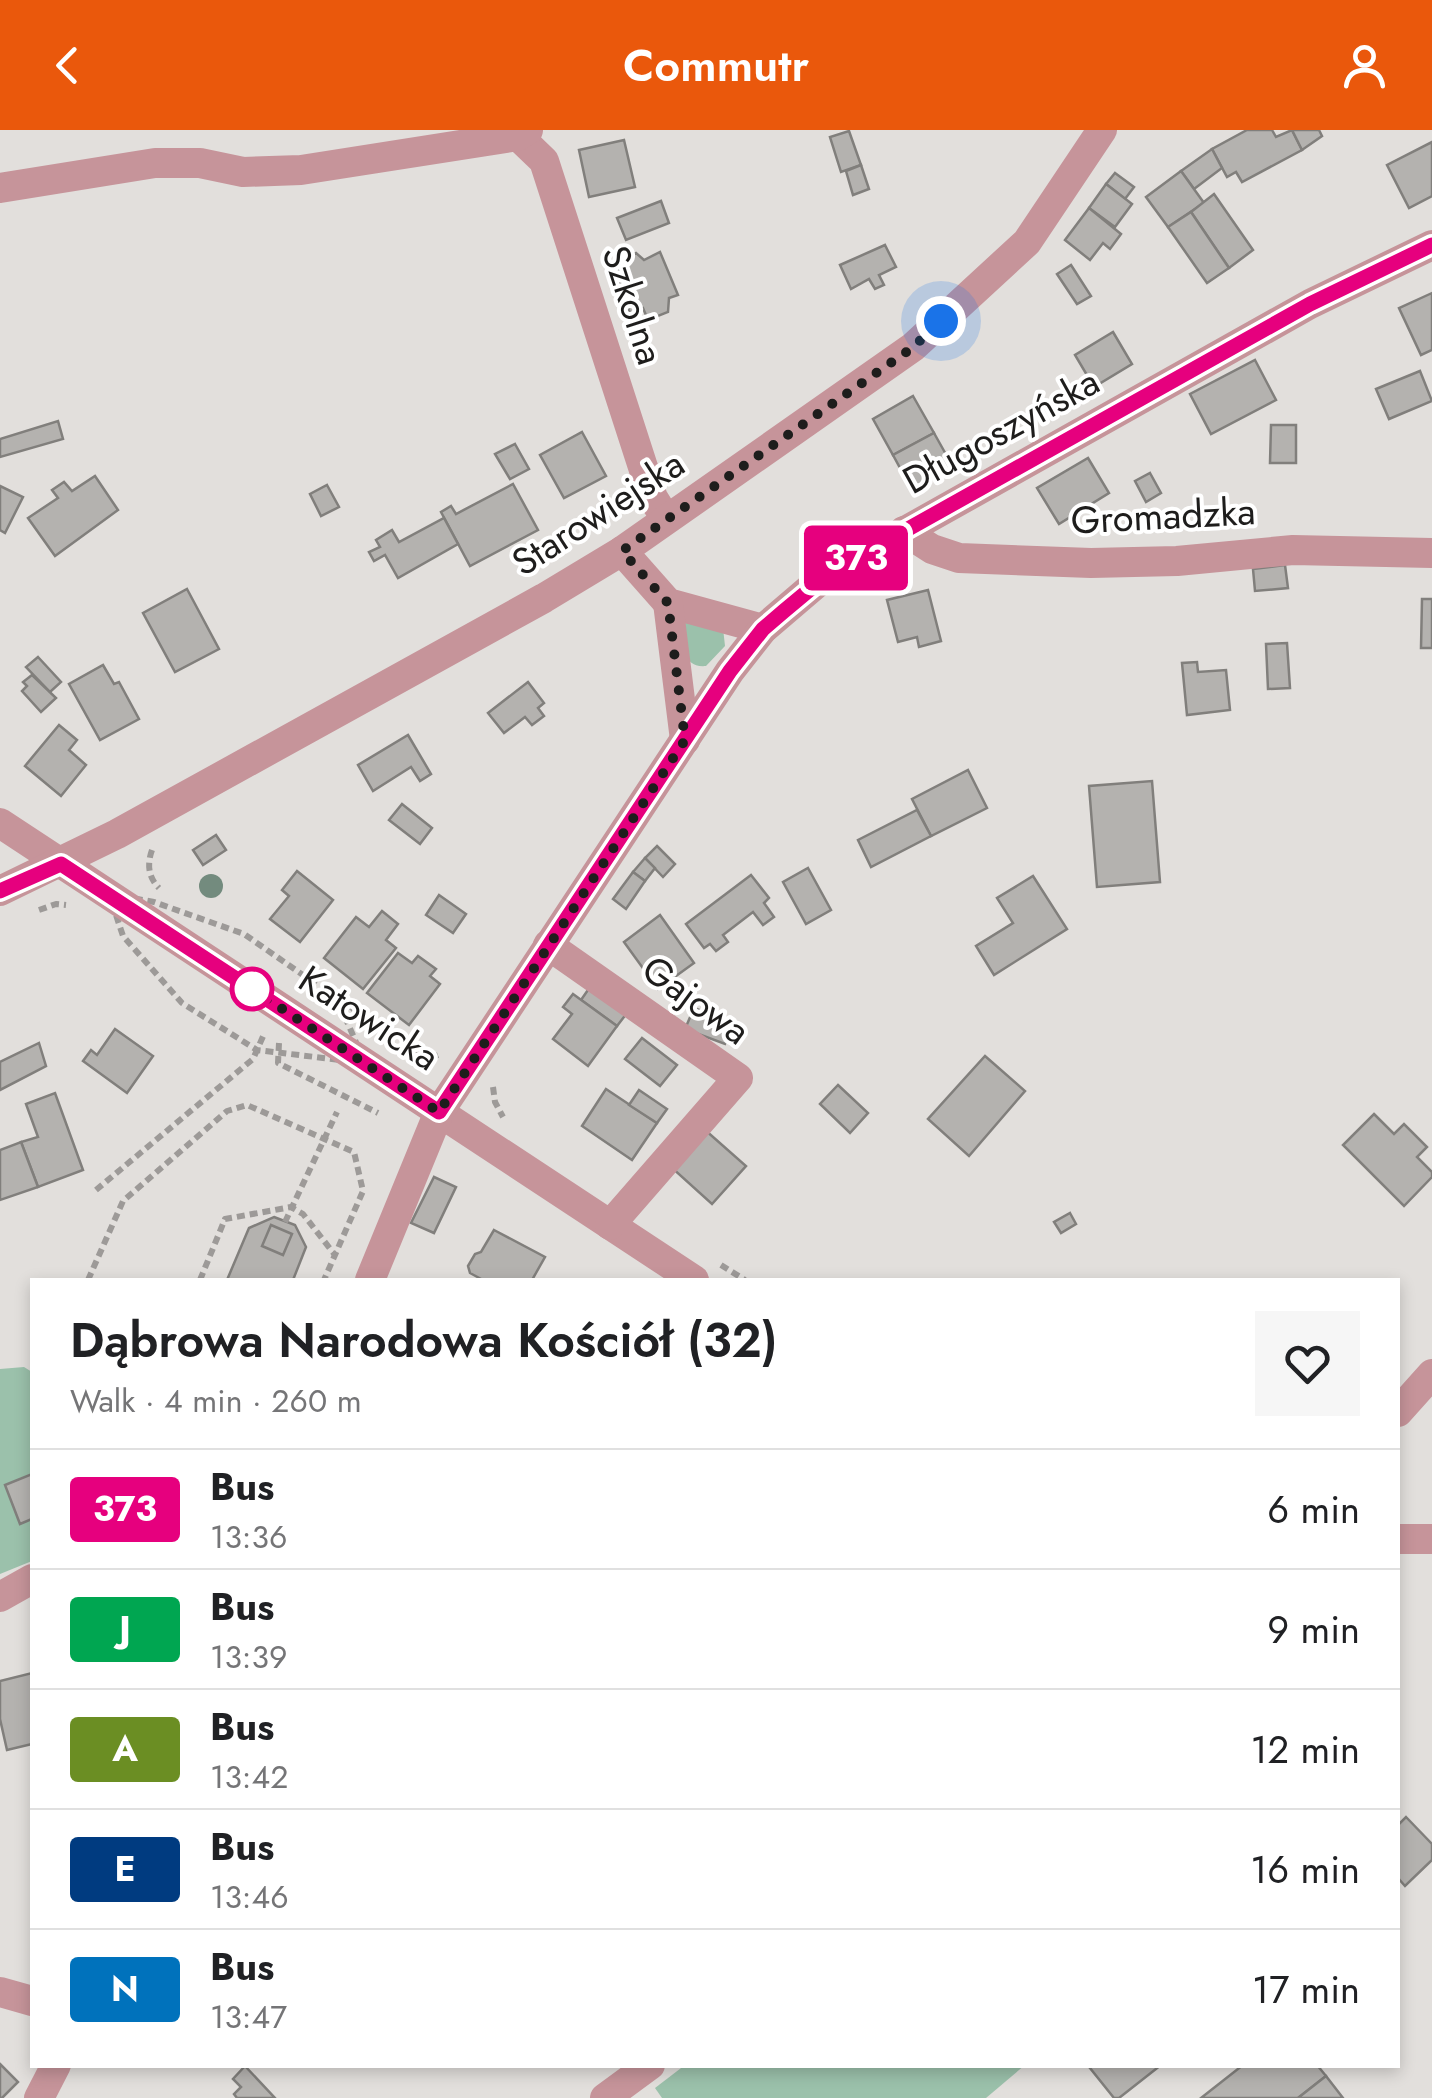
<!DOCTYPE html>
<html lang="en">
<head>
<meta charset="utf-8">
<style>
  body { margin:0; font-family:Jost,sans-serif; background:#f6f6f6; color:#202124; height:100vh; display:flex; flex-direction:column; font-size:38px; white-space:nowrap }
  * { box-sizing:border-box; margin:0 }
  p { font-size:32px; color:#757577 }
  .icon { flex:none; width:55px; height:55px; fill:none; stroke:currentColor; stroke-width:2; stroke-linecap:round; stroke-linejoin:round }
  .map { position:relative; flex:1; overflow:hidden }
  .side { position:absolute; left:30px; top:1148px; width:1370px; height:790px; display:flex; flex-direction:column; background:#fff; border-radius:0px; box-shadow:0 5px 15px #0003 }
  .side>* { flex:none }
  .badge { padding:0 20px; border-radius:8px; font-size:35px; line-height:65px }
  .you { position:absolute; width:50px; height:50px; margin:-25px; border:8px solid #fff; border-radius:50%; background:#1a73e8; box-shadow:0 0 0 15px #1a73e833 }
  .map>.badge { position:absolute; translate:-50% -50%; box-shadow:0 0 0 5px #fff }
  .round { display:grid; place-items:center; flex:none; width:105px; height:105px; border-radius:0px; background:#f6f6f6 }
  .head { display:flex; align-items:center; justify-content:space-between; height:170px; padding:0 40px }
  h1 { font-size:48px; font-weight:600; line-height:75px }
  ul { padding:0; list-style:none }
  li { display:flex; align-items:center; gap:30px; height:120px; padding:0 40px; border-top:2px solid #e0e0e0 }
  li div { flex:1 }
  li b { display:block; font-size:38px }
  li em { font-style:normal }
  li .badge { min-width:110px; font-weight:700; text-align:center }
  header { display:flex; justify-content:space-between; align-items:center; height:130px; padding:0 40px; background:#ea580c; color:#fff; font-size:45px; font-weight:600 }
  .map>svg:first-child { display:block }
  .green { fill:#9bc1ab }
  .building { fill:#b4b2af; stroke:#817f7c; stroke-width:2.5 }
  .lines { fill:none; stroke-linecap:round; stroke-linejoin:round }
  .path { stroke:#9d9a98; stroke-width:6; stroke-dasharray:8 5; stroke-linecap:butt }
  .minor { stroke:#c6949a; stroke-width:30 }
  .tree { fill:#738b7e }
  .line-casing { stroke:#fff; stroke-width:22 }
  .line { stroke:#e6007e; stroke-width:15 }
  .walk { stroke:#1e1d1c; stroke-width:10; stroke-dasharray:0 18 }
  .stop-dot { fill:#fff; stroke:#e6007e; stroke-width:5 }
  .labels { text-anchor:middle; stroke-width:8; stroke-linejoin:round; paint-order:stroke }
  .street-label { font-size:38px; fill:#1e1d1c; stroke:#fff }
</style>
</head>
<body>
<header><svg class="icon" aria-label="back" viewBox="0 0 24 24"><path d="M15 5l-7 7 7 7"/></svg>Commutr<svg class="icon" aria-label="person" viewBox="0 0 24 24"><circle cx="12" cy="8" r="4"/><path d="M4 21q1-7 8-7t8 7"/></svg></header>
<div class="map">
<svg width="1432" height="1968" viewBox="0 0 1432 1968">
  <rect width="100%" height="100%" fill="#e2dfdc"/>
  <g class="green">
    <path d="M686,491L723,498L725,516L706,536C682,538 684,516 681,498Z"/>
    <polygon points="24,1237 32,1242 32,1431 0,1444 0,1239"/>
    <polygon points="685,1935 1025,1935 986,1968 662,1968 655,1958"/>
  </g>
  <g class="building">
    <polygon points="1247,0 1272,0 1276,7 1292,0 1302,20 1242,52 1236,42 1227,47 1212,19"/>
    <polygon points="1292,0 1319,0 1322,6 1302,20"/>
    <polygon points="849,1 861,35 841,42 830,7"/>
    <polygon points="624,10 635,57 589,67 579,20"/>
    <polygon points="1432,12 1432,66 1409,78 1387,35"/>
    <polygon points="1212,19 1222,38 1194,59 1181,41"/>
    <polygon points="861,35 869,59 853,65 846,41"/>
    <polygon points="1181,41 1204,73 1168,97 1146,67"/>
    <polygon points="1115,43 1134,57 1125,69 1106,54"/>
    <polygon points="1106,54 1132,74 1115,97 1089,78"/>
    <polygon points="1214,64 1253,120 1229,138 1191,82"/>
    <polygon points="661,71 669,93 626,110 617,88"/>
    <polygon points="1089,78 1121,104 1110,119 1103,113 1090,130 1065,110"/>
    <polygon points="1191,82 1229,138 1207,153 1168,97"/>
    <polygon points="885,115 896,137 879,145 884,155 875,159 869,149 851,159 840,135"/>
    <polygon points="660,122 678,165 669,168 668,182 648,190 643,178 630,183 615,142 626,138 627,127 636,123 644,130"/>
    <polygon points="1071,135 1091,166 1077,174 1057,144"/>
    <polygon points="1432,163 1432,220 1421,225 1399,178"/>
    <polygon points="1113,202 1132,234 1094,257 1075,225"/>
    <polygon points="1255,230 1276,270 1211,304 1190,264"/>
    <polygon points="1420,241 1432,271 1389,289 1376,259"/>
    <polygon points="913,266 934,303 893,325 873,289"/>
    <polygon points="58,291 63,309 0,327 0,309"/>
    <polygon points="1271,295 1296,295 1296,333 1270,333"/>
    <polygon points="582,302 606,346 564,368 540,325"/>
    <polygon points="934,303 953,337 912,360 893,325"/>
    <polygon points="515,314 529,339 510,349 495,324"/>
    <polygon points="1088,328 1109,363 1059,394 1037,358"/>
    <polygon points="1150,343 1161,363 1146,372 1135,351"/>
    <polygon points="95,346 118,380 55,426 28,388 58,368 52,360 64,352 72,361"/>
    <polygon points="513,354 538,400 470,436 441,382 451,376 456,384"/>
    <polygon points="327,355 339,377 321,386 310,364"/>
    <polygon points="0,356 23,367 5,403 0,400"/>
    <polygon points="444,388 458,414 398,448 385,425 374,431 369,422 380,417 376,410 392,400 399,412"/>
    <polygon points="1285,435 1288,458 1255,461 1253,439"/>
    <polygon points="187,459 219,519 175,542 143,483"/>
    <polygon points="928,460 941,511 919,517 917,507 898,512 887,470"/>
    <polygon points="1422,469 1432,469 1432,518 1421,518"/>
    <polygon points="1287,513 1290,558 1268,559 1266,514"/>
    <polygon points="38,527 61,552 50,562 26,537"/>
    <polygon points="1197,532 1198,542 1226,540 1230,580 1187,585 1182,533"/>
    <polygon points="103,535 114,554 119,552 139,589 100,610 69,554"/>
    <polygon points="32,545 56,568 41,582 22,561 27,556 23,552"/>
    <polygon points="528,552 544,573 538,578 544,586 532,595 525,587 504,603 488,583"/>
    <polygon points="59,595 77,610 69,620 86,635 61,666 25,636"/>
    <polygon points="408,605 431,644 420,651 411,637 373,661 358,635"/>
    <polygon points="968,640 987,678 931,706 912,669"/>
    <polygon points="1152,651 1160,752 1097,757 1089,656"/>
    <polygon points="402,674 432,698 420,714 389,690"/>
    <polygon points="917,680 931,706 871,737 858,710"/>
    <polygon points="216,705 226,720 203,735 193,720"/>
    <polygon points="657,716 675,734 663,747 645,728"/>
    <polygon points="645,728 655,738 645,751 633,742"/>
    <polygon points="808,738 831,780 806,794 783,752"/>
    <polygon points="297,741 333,770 300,812 270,789 289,766 282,760"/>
    <polygon points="633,742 645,751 626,779 613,769"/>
    <polygon points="751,745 769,768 764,773 774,787 763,795 753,782 723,805 728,812 716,821 710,814 704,818 686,794"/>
    <polygon points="1033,746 1067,799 994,845 976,816 1013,793 997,768"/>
    <polygon points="439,765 466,784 453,803 426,785"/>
    <polygon points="382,781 398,794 386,810 396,818 363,859 324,828 356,787 369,797"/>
    <polygon points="660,785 694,833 658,859 624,812"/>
    <polygon points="398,823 412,833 418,826 436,839 430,846 440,854 409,895 367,863"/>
    <polygon points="590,857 627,883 617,896 581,870"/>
    <polygon points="573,864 617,896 588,936 553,909 572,884 563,877"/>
    <polygon points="694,878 734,893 725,914 685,899"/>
    <polygon points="115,899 153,926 127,963 83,931 91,920 97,925"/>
    <polygon points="642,908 677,935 660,956 625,929"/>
    <polygon points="39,913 46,936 0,960 0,932"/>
    <polygon points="985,926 1025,961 969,1026 928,989"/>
    <polygon points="838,955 868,983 850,1003 820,974"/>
    <polygon points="606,959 657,993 632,1030 582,996"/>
    <polygon points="639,960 667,979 657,993 629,975"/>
    <polygon points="55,963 83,1040 38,1057 21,1012 38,1007 26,974"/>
    <polygon points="1374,984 1394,1004 1404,994 1427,1017 1417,1027 1432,1042 1432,1047 1404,1076 1343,1015"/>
    <polygon points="704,999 746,1036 712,1074 671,1037"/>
    <polygon points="21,1012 38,1057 0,1070 0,1020"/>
    <polygon points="434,1047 456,1057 434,1103 411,1093"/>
    <polygon points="1070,1083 1076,1094 1061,1103 1054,1092"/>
    <polygon points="274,1087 295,1095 306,1117 293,1150 227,1150 249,1098"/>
    <polygon points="271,1095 292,1104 283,1125 262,1116"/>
    <polygon points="494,1100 545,1127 532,1150 483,1150 470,1143 468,1136 475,1124 481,1122"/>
    <polygon points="32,1344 32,1389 20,1394 5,1355"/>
    <polygon points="32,1543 32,1614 7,1620 0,1589 0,1551"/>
    <polygon points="1406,1687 1432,1714 1432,1730 1405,1756 1398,1748 1398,1695"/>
    <polygon points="0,1934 18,1952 2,1968 0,1968"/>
    <polygon points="1095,1935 1161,1935 1119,1968 1114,1968 1090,1938"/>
    <polygon points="1243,1935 1317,1935 1326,1946 1298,1968 1201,1968"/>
    <polygon points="245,1936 275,1968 237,1968 234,1964 241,1957 233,1949"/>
    <polygon points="1326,1946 1343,1968 1298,1968"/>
  </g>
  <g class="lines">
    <g class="path">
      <path d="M152,720C147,734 148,747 159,758"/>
      <polygon points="109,764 154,772 244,804 326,861 342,880 365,933 257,920 182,873 123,806"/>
      <polyline points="39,780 56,774 66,775"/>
      <polyline points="339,881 350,876 376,900"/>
      <polyline points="279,913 278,933 378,983"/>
      <polyline points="411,924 430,928 438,925"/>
      <polyline points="493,957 495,972 503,987"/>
      <polyline points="96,1060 253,929 265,902"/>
      <polyline points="285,1092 337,982"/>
      <polyline points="721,1135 745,1150"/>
      <polyline points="88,1150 123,1071 227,981 247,975 354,1022 363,1061 324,1150"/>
      <polyline points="200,1150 225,1089 291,1077 303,1084 335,1125"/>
    </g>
    <g class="minor">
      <polyline points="505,0 518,6 544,31 653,368 666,389"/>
      <polyline points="0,58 155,33 200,33 243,42 301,40 518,6 528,0"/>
      <polyline points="904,401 932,419 959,428 1091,433 1177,431 1293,420 1432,423"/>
      <polyline points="622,421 668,473 763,499"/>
      <polyline points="668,473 685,610"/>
      <polyline points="0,693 694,1150"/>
      <polyline points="0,761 117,704 544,468 622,421 913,217 1027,112 1102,0"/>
      <polyline points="548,815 738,948 610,1095"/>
      <polyline points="370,1150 439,982 730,541 763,499 825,446 1310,174 1432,115"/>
      <polyline points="1398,1282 1432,1244"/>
      <polyline points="1398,1409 1432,1409"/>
      <polyline points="0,1467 32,1449"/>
      <polyline points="0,1862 32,1871"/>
      <polyline points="39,1968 56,1935"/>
      <polyline points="605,1968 650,1935"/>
    </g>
  </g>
  <circle class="tree" cx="211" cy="756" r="12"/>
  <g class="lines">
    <defs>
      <polyline id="line" points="0,761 61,734 439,982 730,541 763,499 784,481 826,446 883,413 1310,174 1432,115"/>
    </defs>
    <use href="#line" class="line-casing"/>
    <use href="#line" class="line"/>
    <polyline class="walk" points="252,859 439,982 685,610 668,473 622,421 912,218 941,191"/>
  </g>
  <circle class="stop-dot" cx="252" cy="859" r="20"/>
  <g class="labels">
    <g class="street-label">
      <text transform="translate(633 175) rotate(72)" y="13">Szkolna</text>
      <text transform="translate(1001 301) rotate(-29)" y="13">Długoszyńska</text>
      <text transform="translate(598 383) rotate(-33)" y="13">Starowiejska</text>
      <text transform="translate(1163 386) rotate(-3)" y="13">Gromadzka</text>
      <text transform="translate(696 870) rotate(36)" y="13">Gajowa</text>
      <text transform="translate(369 888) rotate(33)" y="13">Katowicka</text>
    </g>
  </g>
</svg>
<div class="you" style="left:941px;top:191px"></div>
<b class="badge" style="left:856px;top:428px;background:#e6007e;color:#fff">373</b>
<section class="side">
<div class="head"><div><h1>Dąbrowa Narodowa Kościół (32)</h1><p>Walk · 4 min · 260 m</p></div><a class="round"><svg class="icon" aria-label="heart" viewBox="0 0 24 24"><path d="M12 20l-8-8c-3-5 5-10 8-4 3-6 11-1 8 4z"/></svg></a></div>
<ul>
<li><span class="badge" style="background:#e6007e;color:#fff">373</span><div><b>Bus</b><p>13:36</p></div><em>6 min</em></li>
<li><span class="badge" style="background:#00a651;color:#fff">J</span><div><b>Bus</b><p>13:39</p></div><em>9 min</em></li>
<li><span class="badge" style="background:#6b8e23;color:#fff">A</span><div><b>Bus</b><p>13:42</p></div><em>12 min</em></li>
<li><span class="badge" style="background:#003b80;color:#fff">E</span><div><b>Bus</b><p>13:46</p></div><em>16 min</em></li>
<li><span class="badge" style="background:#0072bc;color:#fff">N</span><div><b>Bus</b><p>13:47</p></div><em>17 min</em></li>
</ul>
</section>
</div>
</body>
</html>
